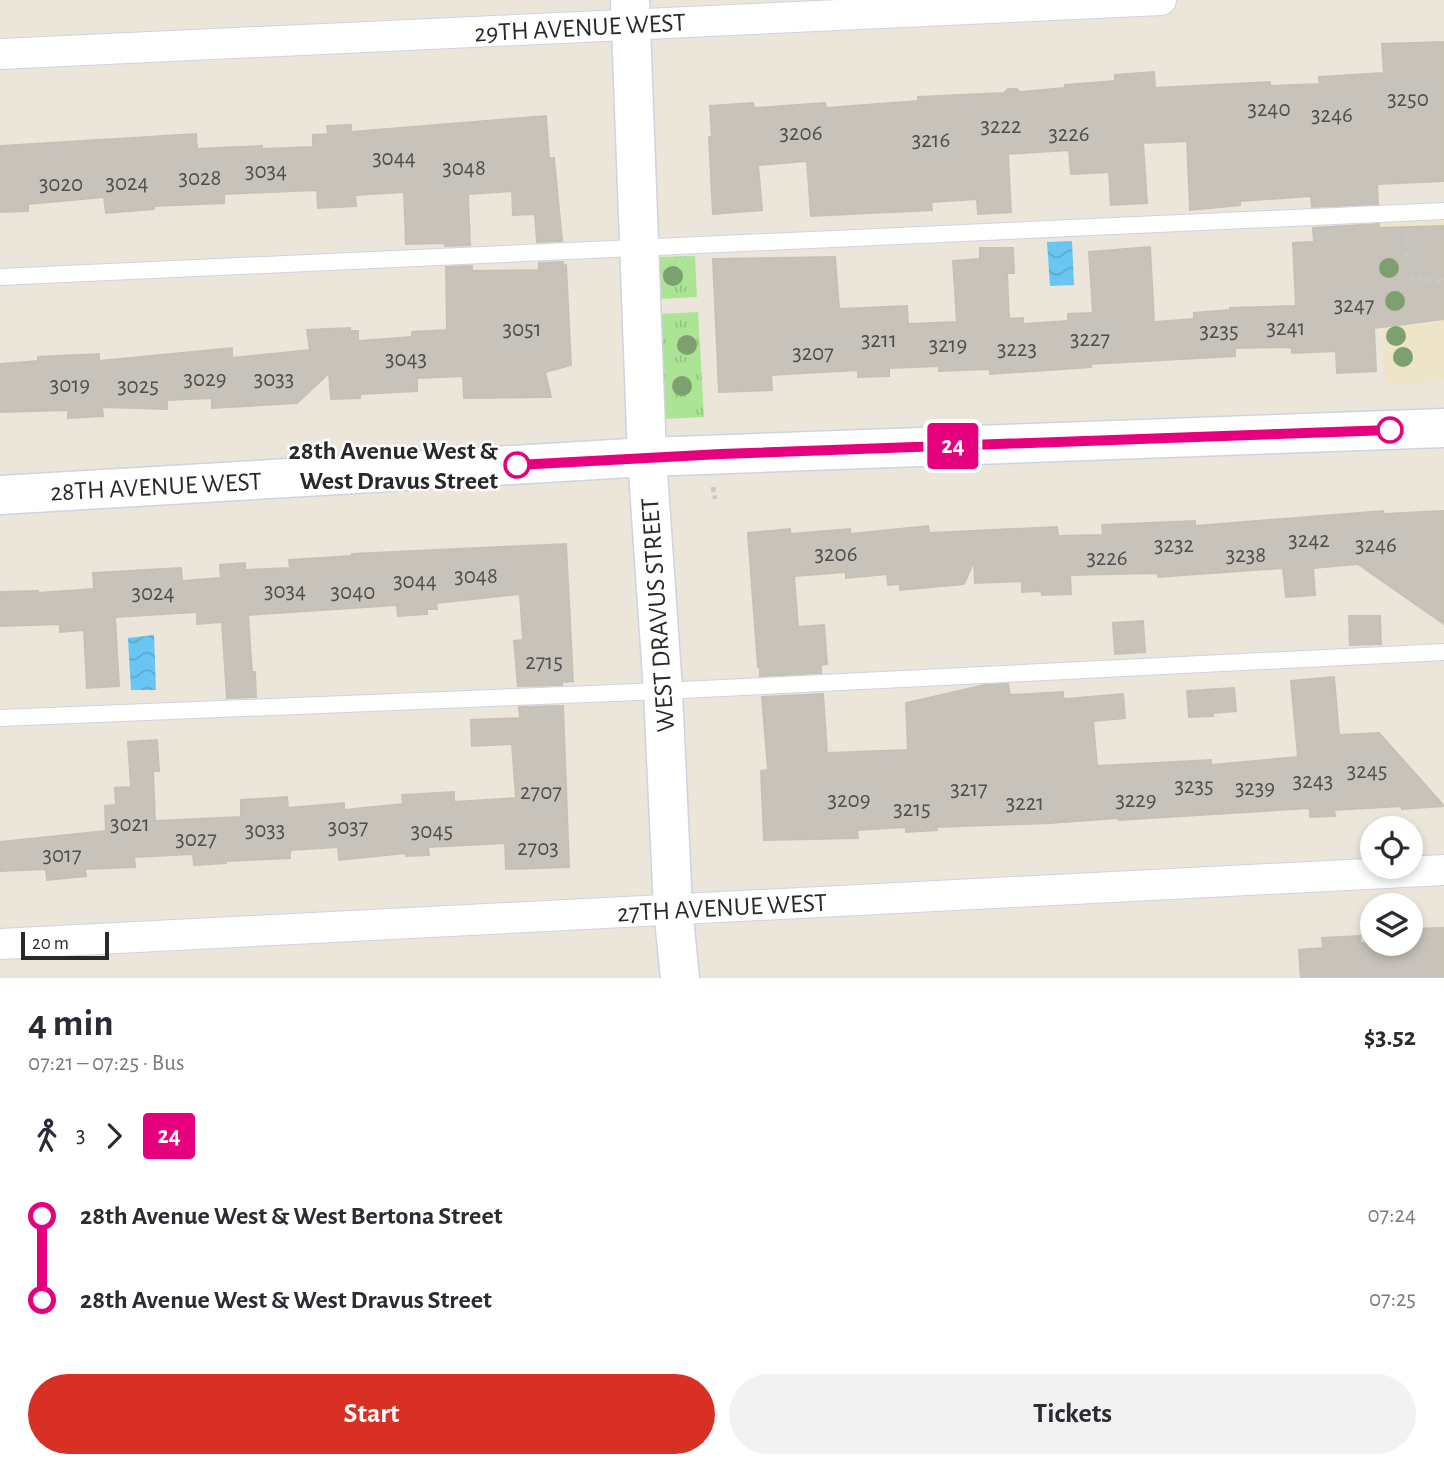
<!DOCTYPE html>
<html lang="en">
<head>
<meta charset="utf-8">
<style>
  body { margin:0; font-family:"Alegreya Sans",sans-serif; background:#f2f2f3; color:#2b2b33; height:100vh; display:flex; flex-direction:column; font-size:26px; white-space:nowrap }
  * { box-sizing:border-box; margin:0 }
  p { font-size:23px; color:#7c7c81 }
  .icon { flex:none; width:38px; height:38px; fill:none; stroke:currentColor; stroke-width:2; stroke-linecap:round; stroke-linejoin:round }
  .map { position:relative; height:978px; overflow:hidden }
  .details { display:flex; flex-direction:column; background:#fff; flex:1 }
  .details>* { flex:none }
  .badge { padding:0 14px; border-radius:5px; font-size:24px; line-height:46px }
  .buttons { position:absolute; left:1360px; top:816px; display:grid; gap:14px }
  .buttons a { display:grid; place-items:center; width:63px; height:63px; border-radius:50%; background:#fff; box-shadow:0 4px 10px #0003; font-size:35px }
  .scale { position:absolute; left:21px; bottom:18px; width:88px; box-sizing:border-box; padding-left:7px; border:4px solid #292929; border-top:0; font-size:19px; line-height:24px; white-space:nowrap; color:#292929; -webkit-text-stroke:5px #fff; paint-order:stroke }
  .map>.badge { position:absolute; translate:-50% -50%; box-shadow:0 0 0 4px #fff }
  .legs { display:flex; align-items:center; gap:10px; height:77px; padding:0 28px; font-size:23px }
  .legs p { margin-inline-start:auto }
  .overview { display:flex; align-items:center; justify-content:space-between; height:119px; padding:0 28px }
  h1 { font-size:38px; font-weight:700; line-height:52px }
  .cta { display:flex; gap:14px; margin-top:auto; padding:14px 28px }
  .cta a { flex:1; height:80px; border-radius:42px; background:#d93025; color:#fff; font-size:28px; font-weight:700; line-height:80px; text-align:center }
  .cta a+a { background:#f2f2f3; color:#2b2b33 }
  ul { padding:0 28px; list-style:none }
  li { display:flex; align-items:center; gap:24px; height:84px; font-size:26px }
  li i { display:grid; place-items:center; width:10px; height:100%; margin:0 9px; background:currentColor }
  li i::after { content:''; width:18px; height:18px; margin:-9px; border:5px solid; border-radius:50%; background:#fff }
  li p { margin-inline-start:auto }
  li:first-child i { background:linear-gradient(#0000 50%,currentColor 0) }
  li:last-child i { background:linear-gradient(currentColor 50%,#0000 0) }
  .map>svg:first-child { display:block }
  .education { fill:#eee4c8 }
  .grass { fill:url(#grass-tufts) }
  .water { fill:url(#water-waves) }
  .building { fill:#c7c2ba; stroke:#c7c1b4; stroke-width:2 }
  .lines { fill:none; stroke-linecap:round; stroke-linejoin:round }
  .service-casing { stroke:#cfd2e2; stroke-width:18 }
  .minor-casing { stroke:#cfd2e2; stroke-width:32 }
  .tertiary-casing { stroke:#cfd2e2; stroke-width:41 }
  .path { stroke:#c7c7c7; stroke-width:4.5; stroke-dasharray:5 3.5; stroke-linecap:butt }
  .service { stroke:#fff; stroke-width:16 }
  .minor { stroke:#fff; stroke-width:30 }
  .tertiary { stroke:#fff; stroke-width:38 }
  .tree { fill:#7ea06f }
  .line-1-casing { stroke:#fff; stroke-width:16 }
  .line-1 { stroke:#e6007e; stroke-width:10 }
  .stop-1-dot { fill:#fff; stroke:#e6007e; stroke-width:3.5 }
  .labels { text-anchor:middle; stroke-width:5; stroke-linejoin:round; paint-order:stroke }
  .number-label { font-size:23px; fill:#504f4d }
  .street-label { font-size:26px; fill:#292929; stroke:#fff }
  .stop-label { font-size:26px; font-weight:bold; fill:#292929; stroke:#fff; text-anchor:end }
</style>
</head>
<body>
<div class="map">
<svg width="1444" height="978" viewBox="0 0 1444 978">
  <defs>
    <pattern id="grass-tufts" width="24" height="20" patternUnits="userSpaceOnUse" patternTransform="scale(1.75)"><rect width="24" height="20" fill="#abe494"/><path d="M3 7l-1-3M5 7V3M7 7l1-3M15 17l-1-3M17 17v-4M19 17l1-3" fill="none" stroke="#93c480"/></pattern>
    <pattern id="water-waves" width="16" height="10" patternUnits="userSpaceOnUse" patternTransform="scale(1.75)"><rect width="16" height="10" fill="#69c6f2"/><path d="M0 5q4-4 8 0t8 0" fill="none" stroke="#5baad0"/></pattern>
  </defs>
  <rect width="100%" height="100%" fill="#ece5da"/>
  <polygon class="education" points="1444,220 1444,381 1386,385 1376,224"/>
  <g class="grass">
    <polygon points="695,256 697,297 660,299 658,257"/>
    <polygon points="698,312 704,417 666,419 660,314"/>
  </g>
  <g class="water">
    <polygon points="1072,241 1074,285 1050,286 1047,242"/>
    <polygon points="154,635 156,690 131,690 128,638"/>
  </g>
  <g class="building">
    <polygon points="1444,42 1444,181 1377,184 1378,204 1312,207 1311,196 1240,201 1240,205 1190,210 1187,141 1143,143 1147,203 1111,205 1109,172 1071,174 1069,150 1008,154 1011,212 978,214 977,199 931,202 932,210 811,216 807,161 758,165 762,210 713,214 709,137 712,137 710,106 753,103 754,108 825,103 826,108 918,101 918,97 1004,93 1008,89 1017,89 1020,92 1065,88 1065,85 1115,81 1115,75 1154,72 1155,88 1270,82 1270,86 1320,84 1319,77 1384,73 1382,44"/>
    <polygon points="546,116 549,158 554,158 562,241 537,242 535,214 513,215 512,191 468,194 470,245 445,246 445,243 406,244 404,192 355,195 356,206 318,208 317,190 224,194 224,203 154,206 154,209 106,213 104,197 28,204 28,211 0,212 0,146 196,134 197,149 262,146 262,149 313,147 313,135 328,134 327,126 351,125 351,132"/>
    <polygon points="1379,224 1379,228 1444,226 1444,319 1374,328 1376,371 1337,373 1336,351 1292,353 1292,348 1285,347 1235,348 1235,356 1090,364 1091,367 990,374 990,369 939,371 939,366 889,368 889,376 858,377 858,370 771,375 772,390 719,392 713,259 835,257 839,309 907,306 908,324 957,322 953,261 980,259 980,248 1013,248 1014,273 1007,273 1009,319 1023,318 1023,324 1068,321 1068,314 1093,313 1089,252 1150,247 1154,322 1194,319 1194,313 1230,310 1230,308 1296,306 1293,243 1314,242 1313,228"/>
    <polygon points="563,262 563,266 566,265 571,365 545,372 551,397 464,398 463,376 417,378 417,391 360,394 360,398 331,399 329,373 297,403 212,408 212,398 167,400 167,409 102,407 103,416 68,418 68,410 0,412 0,364 38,361 38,357 99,354 99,361 232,348 232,358 310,350 307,330 350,328 350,331 358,331 358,341 412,337 412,332 447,330 446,267 472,266 472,271 539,270 539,263"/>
    <polygon points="1383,511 1383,514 1444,511 1444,624 1358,564 1313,568 1315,595 1286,597 1283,568 1158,577 1158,573 1070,575 1071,594 1042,595 1041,591 1022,592 1022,581 975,583 974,561 964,584 900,590 900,584 888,585 887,574 846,578 846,572 794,576 798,627 824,625 827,664 821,665 821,673 760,676 760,667 758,667 748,533 790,529 790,534 850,529 850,534 928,526 929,533 1057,527 1058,536 1103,535 1102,525 1195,521 1195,526"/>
    <polygon points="566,544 573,681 562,682 562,685 518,686 514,641 523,640 520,594 436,603 437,609 427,609 427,614 398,616 397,605 248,615 252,672 255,672 256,697 227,698 222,622 197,624 197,612 115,617 119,686 87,688 84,630 60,632 60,624 0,626 0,592 38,591 38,593 94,589 93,573 181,568 182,581 221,578 220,565 245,563 245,570 290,568 289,560 352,556 352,554"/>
    <polygon points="1349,616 1380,616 1381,644 1350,645"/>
    <polygon points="1143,621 1145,652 1115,654 1113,623"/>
    <polygon points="1334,677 1339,735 1379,733 1444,806 1402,809 1402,806 1334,810 1335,816 1310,817 1310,808 1119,820 1118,818 1050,823 936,827 937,830 906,832 906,827 857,830 858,838 764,840 761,771 768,770 762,697 823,694 827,753 908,750 906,703 985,685 1008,684 1010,695 1063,692 1063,698 1066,699 1123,694 1125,718 1093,721 1097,766 1211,760 1211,765 1298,757 1291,681"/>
    <polygon points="1234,688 1236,711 1212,713 1213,716 1189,717 1187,691"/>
    <polygon points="563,706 569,867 506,869 505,843 428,847 429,855 406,856 406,853 339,860 338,847 290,850 290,858 226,861 226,863 194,865 193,854 134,857 135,867 85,869 86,876 47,880 46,869 0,871 0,842 106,831 105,806 116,805 115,788 131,787 128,742 157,740 159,771 153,771 155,821 241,817 241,800 287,797 288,808 344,803 344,810 403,804 402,795 454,792 454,802 516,798 512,744 472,746 471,720 520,718 519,707"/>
    <polygon points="1444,928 1444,978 1301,978 1299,950 1323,948 1322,938 1360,936 1360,943 1410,943 1410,929"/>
  </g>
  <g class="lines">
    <defs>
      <g id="service">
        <polyline points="0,277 1444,211"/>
        <polyline points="0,718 663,691 1444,652"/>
      </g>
      <g id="minor">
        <polyline points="0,54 1161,0"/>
        <polyline points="0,944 1444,870"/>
      </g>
      <g id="tertiary">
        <polyline points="630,0 647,457 663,691 673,909 680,978"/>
        <polyline points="0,495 647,457 1444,428"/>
      </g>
    </defs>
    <use href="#service" class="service-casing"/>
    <use href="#minor" class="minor-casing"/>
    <use href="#tertiary" class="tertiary-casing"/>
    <g class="path">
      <polyline points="1406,234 1407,262"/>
      <polyline points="1410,277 1440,282 1444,279"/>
      <polyline points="713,487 715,499"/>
    </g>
    <use href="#service" class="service"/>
    <use href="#minor" class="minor"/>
    <use href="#tertiary" class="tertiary"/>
  </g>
  <g class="tree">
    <circle cx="1389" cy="268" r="10"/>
    <circle cx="673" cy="276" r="10"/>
    <circle cx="1395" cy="301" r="10"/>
    <circle cx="1396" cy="336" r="10"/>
    <circle cx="687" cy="345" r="10"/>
    <circle cx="1403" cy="357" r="10"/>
    <circle cx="682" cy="386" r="10"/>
  </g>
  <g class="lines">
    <defs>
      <polyline id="line-1" points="517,465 721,454 1390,430"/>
    </defs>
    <use href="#line-1" class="line-1-casing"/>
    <use href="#line-1" class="line-1"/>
  </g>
  <g class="stop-1-dot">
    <circle cx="1390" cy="430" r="12"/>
    <circle cx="517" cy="465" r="12"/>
  </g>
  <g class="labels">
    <g class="number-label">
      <text x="1408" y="106">3250</text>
      <text x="1269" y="116">3240</text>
      <text x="1332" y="122">3246</text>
      <text x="1001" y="133">3222</text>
      <text x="801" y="140">3206</text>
      <text x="1069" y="141">3226</text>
      <text x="931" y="147">3216</text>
      <text x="394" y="165">3044</text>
      <text x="464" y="175">3048</text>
      <text x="266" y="178">3034</text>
      <text x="200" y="185">3028</text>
      <text x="127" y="190">3024</text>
      <text x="61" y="191">3020</text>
      <text x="1354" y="312">3247</text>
      <text x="1286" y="335">3241</text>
      <text x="522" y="336">3051</text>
      <text x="1219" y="338">3235</text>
      <text x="1090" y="346">3227</text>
      <text x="879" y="347">3211</text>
      <text x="948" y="352">3219</text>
      <text x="1017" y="356">3223</text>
      <text x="813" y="360">3207</text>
      <text x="406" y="366">3043</text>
      <text x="205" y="386">3029</text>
      <text x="274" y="386">3033</text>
      <text x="70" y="392">3019</text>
      <text x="138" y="393">3025</text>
      <text x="1309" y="547">3242</text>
      <text x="1174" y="552">3232</text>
      <text x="1376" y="552">3246</text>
      <text x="836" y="561">3206</text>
      <text x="1246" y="562">3238</text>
      <text x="1107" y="565">3226</text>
      <text x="476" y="583">3048</text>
      <text x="415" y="588">3044</text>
      <text x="285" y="598">3034</text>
      <text x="353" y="599">3040</text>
      <text x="153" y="600">3024</text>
      <text x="544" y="669">2715</text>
      <text x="1367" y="778">3245</text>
      <text x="1313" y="788">3243</text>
      <text x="1194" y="793">3235</text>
      <text x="1255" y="795">3239</text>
      <text x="969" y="796">3217</text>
      <text x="541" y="799">2707</text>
      <text x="849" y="807">3209</text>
      <text x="1136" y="807">3229</text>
      <text x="1025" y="810">3221</text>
      <text x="912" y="816">3215</text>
      <text x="130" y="831">3021</text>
      <text x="348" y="834">3037</text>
      <text x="265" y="837">3033</text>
      <text x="432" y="838">3045</text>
      <text x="196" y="846">3027</text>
      <text x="538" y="855">2703</text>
      <text x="62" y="862">3017</text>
    </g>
    <g class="street-label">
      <text transform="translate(580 27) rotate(-3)" y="9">29TH AVENUE WEST</text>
      <text transform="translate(156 486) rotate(-3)" y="9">28TH AVENUE WEST</text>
      <text transform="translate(657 615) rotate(-94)" y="9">WEST DRAVUS STREET</text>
      <text transform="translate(722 907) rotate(-3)" y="9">27TH AVENUE WEST</text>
    </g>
    <g class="stop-label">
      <text x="498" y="459">28th Avenue West &amp;<tspan x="498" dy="30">West Dravus Street</tspan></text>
    </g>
  </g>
</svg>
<div class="buttons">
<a><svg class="icon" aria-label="locate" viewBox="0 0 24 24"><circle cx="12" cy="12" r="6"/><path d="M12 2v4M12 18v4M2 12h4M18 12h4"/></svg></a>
<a><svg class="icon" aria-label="layers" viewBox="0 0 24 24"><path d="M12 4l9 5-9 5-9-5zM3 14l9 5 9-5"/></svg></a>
</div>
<div class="scale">20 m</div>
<b class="badge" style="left:953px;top:446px;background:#e6007e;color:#fff">24</b>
</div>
<section class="details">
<div class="overview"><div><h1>4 min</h1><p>07:21 – 07:25 · Bus</p></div><b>$3.52</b></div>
<div class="legs"><svg class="icon" aria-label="walk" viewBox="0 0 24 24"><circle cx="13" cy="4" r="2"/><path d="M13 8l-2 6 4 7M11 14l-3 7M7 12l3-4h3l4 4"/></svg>3<svg class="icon" aria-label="forward" viewBox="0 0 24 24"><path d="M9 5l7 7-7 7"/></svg><b class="badge" style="background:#e6007e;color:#fff">24</b></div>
<ul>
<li><i style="color:#e6007e"></i><b>28th Avenue West &amp; West Bertona Street</b><p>07:24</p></li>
<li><i style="color:#e6007e"></i><b>28th Avenue West &amp; West Dravus Street</b><p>07:25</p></li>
</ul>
<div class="cta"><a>Start</a><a>Tickets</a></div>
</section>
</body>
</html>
